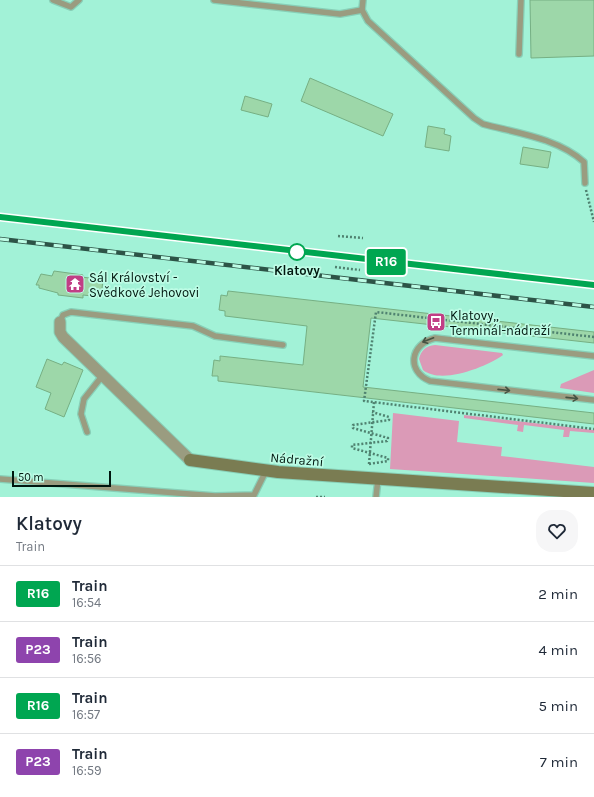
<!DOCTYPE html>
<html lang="en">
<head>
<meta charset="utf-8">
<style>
  body { margin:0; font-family:Karla,sans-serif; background:#f6f6f7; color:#1f2937; height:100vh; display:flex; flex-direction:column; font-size:15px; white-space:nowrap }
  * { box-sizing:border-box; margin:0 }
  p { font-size:13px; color:#747a83 }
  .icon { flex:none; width:22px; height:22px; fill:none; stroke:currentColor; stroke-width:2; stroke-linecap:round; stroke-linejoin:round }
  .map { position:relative; height:497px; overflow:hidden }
  .drawer { display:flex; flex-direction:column; background:#fff; flex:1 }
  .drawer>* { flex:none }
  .badge { padding:0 8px; border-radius:3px; font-size:14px; line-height:26px }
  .scale { position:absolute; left:12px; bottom:10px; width:99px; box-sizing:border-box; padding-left:4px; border:2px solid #00170f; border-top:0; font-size:11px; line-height:14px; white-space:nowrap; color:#00170f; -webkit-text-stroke:3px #bdfce5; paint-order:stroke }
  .map>.badge { position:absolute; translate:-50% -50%; box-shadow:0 0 0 2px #fff }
  .round { display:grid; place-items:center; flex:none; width:42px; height:42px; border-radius:16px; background:#f6f6f7 }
  .overview { display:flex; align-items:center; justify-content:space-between; height:68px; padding:0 16px }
  h1 { font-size:19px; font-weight:600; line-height:30px }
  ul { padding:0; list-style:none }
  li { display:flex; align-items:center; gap:12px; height:56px; padding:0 16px; border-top:1px solid #e0e1e3 }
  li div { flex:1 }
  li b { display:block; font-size:15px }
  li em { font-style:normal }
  li .badge { min-width:44px; font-weight:700; text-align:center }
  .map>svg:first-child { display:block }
  .green { fill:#db9ab7 }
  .building { fill:#9dd7a9; stroke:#76af83 }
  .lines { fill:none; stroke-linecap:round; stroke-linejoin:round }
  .lane-casing { stroke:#88cfb7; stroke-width:8 }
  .street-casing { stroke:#88cfb7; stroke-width:13 }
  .secondary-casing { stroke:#88cfb7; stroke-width:14 }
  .path { stroke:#4f8270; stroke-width:2.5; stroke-dasharray:2 2; stroke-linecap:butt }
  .lane { stroke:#9a9c80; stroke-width:5.5 }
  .street { stroke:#9a9c80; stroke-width:11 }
  .secondary { stroke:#7a7c52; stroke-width:12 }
  .rail-casing { stroke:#2d5447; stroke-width:4.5 }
  .rail { stroke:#bdfce5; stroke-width:3; stroke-dasharray:9; stroke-linecap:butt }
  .oneway { stroke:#455342 }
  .line-casing { stroke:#fff; stroke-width:9 }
  .line { stroke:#00a651; stroke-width:6 }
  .stop-dot { fill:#fff; stroke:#00a651; stroke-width:2 }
  .labels { text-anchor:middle; stroke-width:3.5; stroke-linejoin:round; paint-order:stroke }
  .stop-label { font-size:13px; font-weight:bold; fill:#00170f; stroke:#bdfce5 }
  .poi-label { font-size:13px; fill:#00170f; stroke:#bdfce5; text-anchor:start }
  .street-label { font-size:13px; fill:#00170f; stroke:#bdfce5 }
</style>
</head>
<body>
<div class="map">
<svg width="594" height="497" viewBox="0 0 594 497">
  <rect width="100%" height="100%" fill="#a2f2d7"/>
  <g class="green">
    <path d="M435,345L502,353L503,355C486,367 441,385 423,370L419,359C421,350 426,346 435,345Z"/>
    <polygon points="594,370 594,393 560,388 561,384"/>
    <polygon points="393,413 459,421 457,442 502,447 501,456 594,467 594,483 390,469"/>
    <polygon points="464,415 594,430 594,433 570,431 569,437 563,437 564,430 524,425 523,432 517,431 518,425 464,418"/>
  </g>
  <g class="building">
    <polygon points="530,0 594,0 594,56 531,58"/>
    <polygon points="310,78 393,114 383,136 301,101"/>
    <polygon points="245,96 272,104 268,117 241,110"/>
    <polygon points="428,126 445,129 444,134 451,136 449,151 425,147"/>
    <polygon points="523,147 551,152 548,168 520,164"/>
    <polygon points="54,271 83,275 82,277 103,280 101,297 83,295 83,298 58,295 58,293 39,288 39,285 36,285 41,274 52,276"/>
    <polygon points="228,291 594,332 594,343 371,318 363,387 594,413 594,424 218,381 218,376 212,376 214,360 220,361 220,356 303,365 307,326 225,316 225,311 219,310 221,295 227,296"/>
    <polygon points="47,359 62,365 64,362 83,370 64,417 45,409 51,393 36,387"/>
  </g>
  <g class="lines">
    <defs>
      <g id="lane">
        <polyline points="53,0 71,7 79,0"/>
        <polyline points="214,0 340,14 362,10"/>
        <path d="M363,0L362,10L368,21L474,118L483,124C517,133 557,138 584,162L585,183"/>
        <polyline points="519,54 521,0"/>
        <polyline points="60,322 63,315 71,312 193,326 215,336 283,345"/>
        <path d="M594,356L435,338C410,344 406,371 430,381L594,400"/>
        <polyline points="87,432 81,414 84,399 103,375"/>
        <polyline points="0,479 215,496 254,495 266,471"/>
        <polyline points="376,497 378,479"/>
      </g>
      <polyline id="street" points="60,322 60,332 63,337 190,460"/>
      <polyline id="secondary" points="190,460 278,472 594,493"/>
    </defs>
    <use href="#lane" class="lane-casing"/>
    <use href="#street" class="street-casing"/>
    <use href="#secondary" class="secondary-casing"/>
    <g class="path">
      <polyline points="586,190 594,222"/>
      <polyline points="338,236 363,238"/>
      <polyline points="335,267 360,270"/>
      <polyline points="594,337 376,312 364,401 594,429"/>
      <polyline points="369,464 388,461 388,458 352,448 352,445 387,441 388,438 353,428 353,425 389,420 389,417 372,412"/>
      <polyline points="369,464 374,402"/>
      <polyline points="316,497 325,497"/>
    </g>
    <use href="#lane" class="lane"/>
    <use href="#street" class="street"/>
    <use href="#secondary" class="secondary"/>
    <defs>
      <g id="rail">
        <polyline points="0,217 594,285"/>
        <polyline points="0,239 594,307"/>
      </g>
    </defs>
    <use href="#rail" class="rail-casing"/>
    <use href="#rail" class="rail"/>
  </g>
  <defs><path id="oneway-shaft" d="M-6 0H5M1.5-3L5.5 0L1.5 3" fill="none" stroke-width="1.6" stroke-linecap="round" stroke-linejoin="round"/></defs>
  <g class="oneway">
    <use href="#oneway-shaft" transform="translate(428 340) rotate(159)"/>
    <use href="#oneway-shaft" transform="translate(504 390) rotate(6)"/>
    <use href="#oneway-shaft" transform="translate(572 398) rotate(6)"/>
  </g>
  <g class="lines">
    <defs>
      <polyline id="line" points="0,217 594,285"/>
    </defs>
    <use href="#line" class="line-casing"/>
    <use href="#line" class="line"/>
  </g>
  <defs>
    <symbol id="temple-square" viewBox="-11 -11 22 22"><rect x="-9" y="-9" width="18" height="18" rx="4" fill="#c13e85" stroke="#bdfce5"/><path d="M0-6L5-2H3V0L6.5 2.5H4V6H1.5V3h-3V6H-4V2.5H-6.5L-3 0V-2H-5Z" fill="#fff"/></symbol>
    <symbol id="bus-square" viewBox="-11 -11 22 22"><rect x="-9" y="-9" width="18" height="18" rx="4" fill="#c13e85" stroke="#bdfce5"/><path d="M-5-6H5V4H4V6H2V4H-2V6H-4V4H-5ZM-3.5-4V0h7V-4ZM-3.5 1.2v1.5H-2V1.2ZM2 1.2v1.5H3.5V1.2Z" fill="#fff"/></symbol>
  </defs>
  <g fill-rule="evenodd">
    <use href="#temple-square" x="64" y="273" width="22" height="22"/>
    <use href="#bus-square" x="425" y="311" width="22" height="22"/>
  </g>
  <circle class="stop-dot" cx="297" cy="252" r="8"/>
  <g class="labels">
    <g class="stop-label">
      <text x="297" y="275">Klatovy</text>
    </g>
    <g class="poi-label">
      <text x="89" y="282">Sál Království -<tspan x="89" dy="15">Svědkové Jehovovi</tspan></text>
      <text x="450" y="320">Klatovy,,<tspan x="450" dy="15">Terminál-nádraží</tspan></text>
    </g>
    <g class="street-label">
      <text transform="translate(297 459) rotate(5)" y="5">Nádražní</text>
    </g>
  </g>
</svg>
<div class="scale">50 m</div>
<b class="badge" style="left:386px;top:262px;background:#00a651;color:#fff">R16</b>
</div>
<section class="drawer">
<div class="overview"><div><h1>Klatovy</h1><p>Train</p></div><a class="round"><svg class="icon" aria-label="heart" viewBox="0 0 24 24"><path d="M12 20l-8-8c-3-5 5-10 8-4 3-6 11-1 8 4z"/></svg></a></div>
<ul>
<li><span class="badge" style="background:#00a651;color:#fff">R16</span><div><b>Train</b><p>16:54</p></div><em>2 min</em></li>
<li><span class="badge" style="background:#8e44ad;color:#fff">P23</span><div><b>Train</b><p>16:56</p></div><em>4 min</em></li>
<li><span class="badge" style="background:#00a651;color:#fff">R16</span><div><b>Train</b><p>16:57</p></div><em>5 min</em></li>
<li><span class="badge" style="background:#8e44ad;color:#fff">P23</span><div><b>Train</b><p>16:59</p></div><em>7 min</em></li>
</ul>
</section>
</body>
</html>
